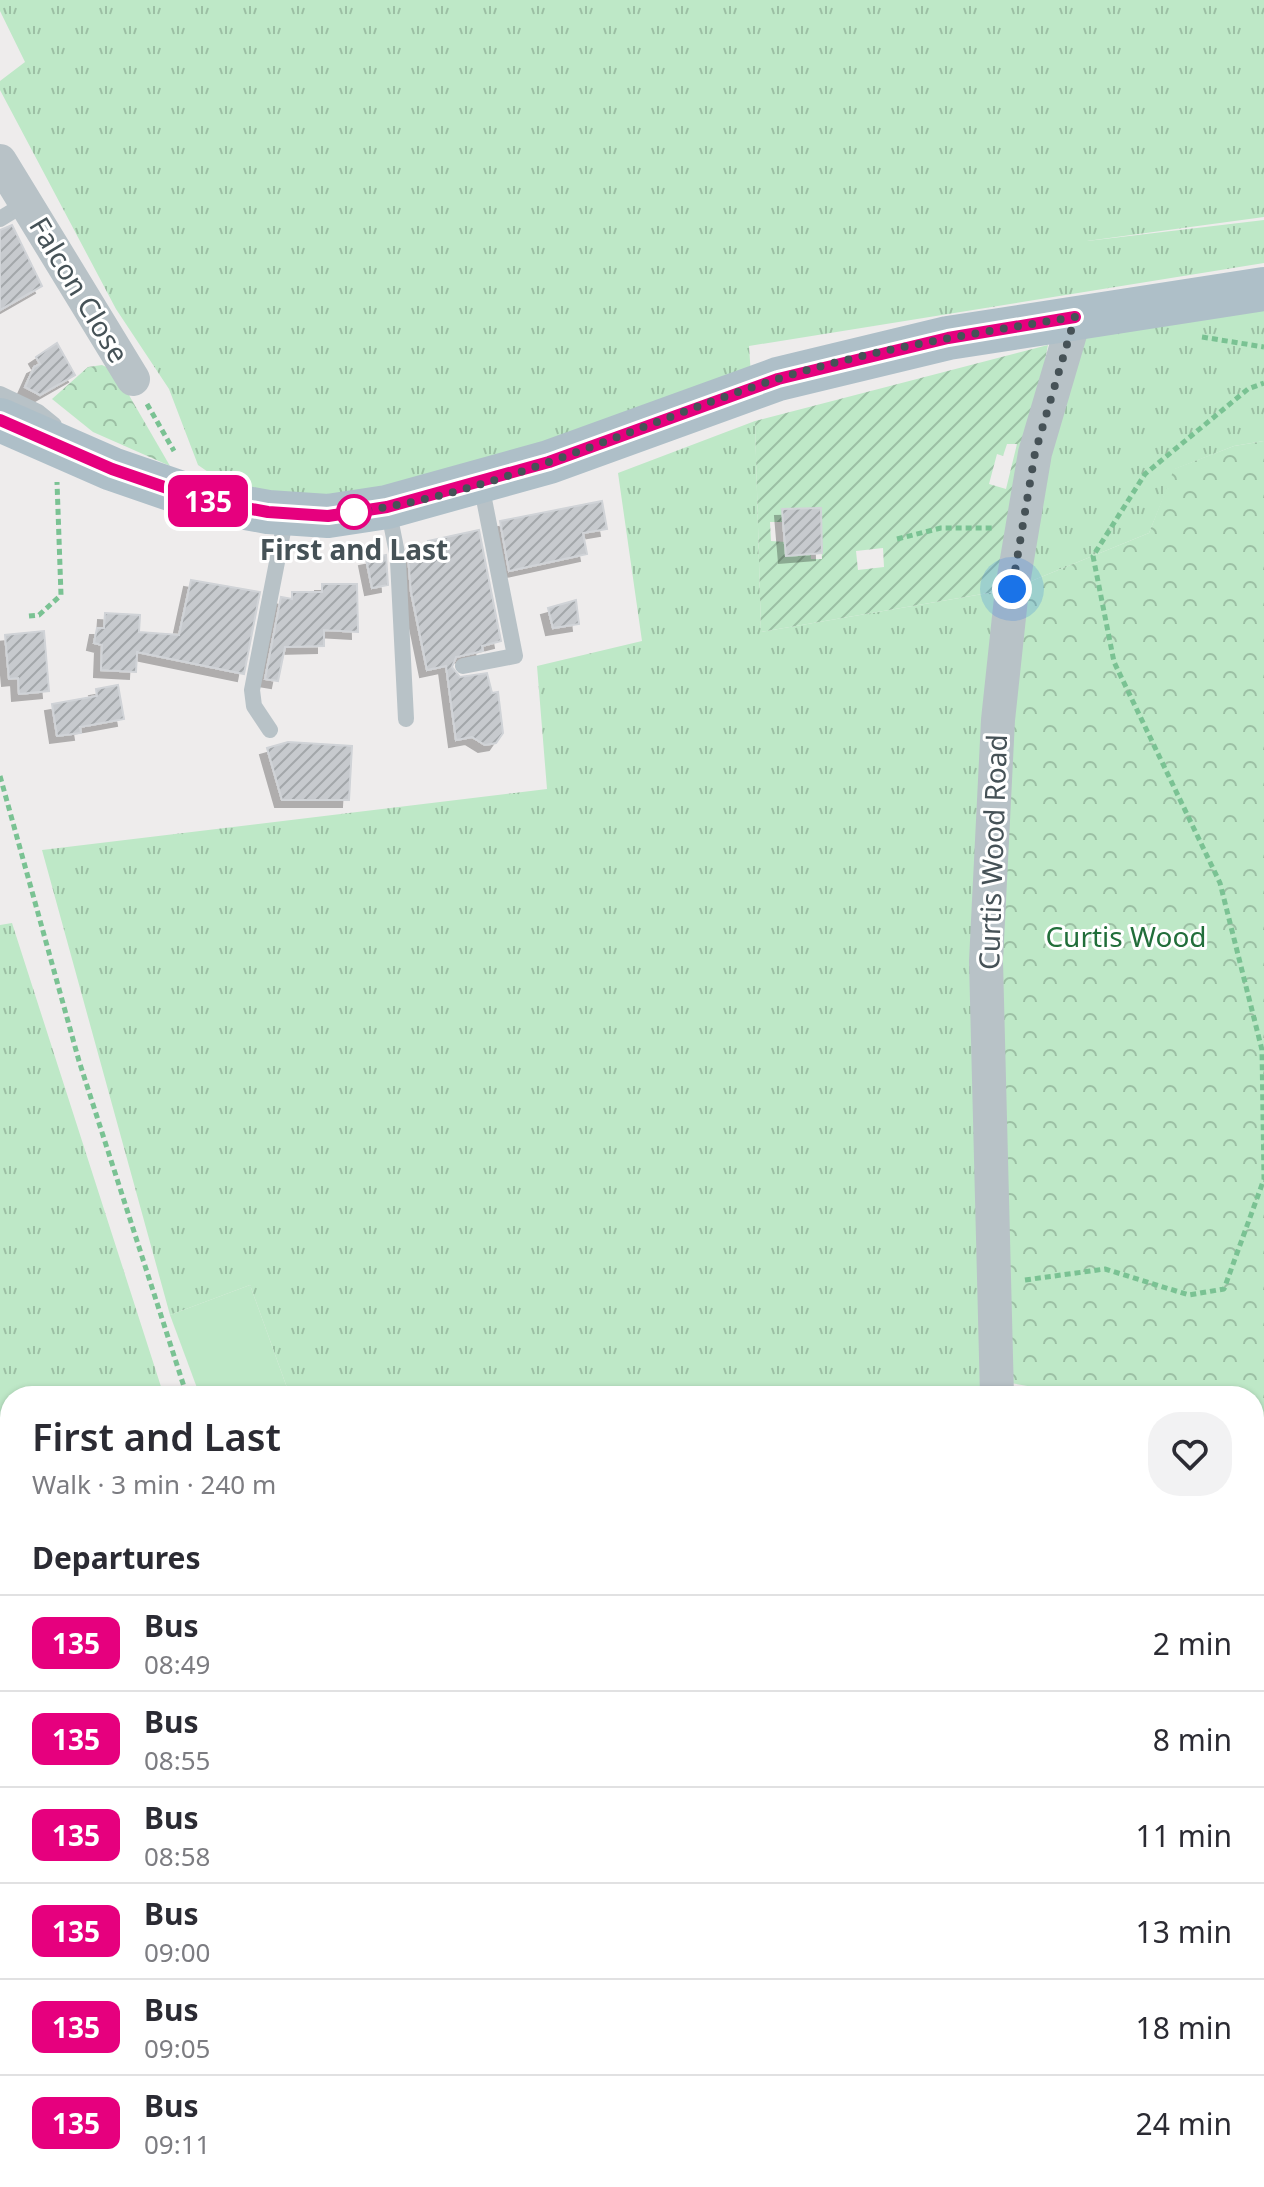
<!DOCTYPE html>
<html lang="en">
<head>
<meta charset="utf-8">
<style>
  body { margin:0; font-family:"Noto Sans",sans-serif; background:#f2f2f3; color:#2b2b33; height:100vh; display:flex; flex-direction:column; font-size:30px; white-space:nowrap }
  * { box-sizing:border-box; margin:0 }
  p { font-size:26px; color:#7c7c81 }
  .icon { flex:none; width:44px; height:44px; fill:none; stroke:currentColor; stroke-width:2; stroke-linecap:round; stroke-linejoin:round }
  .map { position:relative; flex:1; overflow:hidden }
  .details { position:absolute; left:0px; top:1386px; width:1264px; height:802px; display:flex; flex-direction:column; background:#fff; border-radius:32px 32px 0 0; box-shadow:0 2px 6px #0004 }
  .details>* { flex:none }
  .badge { padding:0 16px; border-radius:12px; font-size:28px; line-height:52px }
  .you { position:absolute; width:40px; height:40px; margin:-20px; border:6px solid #fff; border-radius:50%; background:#1a73e8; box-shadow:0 0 0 12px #1a73e833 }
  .map>.badge { position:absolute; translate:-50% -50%; box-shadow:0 0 0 4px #fff }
  h2 { padding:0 32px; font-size:30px; line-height:72px }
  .round { display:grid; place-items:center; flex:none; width:84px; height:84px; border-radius:32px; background:#f2f2f3 }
  .head { display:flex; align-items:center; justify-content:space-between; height:136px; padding:0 32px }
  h1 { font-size:38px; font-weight:600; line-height:60px }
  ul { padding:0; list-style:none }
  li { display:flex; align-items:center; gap:24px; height:96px; padding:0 32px; border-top:2px solid #e1e1e2 }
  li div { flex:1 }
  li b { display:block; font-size:30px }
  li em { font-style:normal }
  li .badge { min-width:88px; font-weight:700; text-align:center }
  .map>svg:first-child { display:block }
  .grass { fill:url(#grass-tufts) }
  .forest { fill:url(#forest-crowns) }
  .garden { fill:url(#garden-furrows); fill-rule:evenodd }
  .pitch { fill:#bee8c7 }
  .building { fill:url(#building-hatch); stroke:#d0d3d7; stroke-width:2; filter:url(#shadow) }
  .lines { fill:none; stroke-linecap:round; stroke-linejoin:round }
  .path { stroke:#7ac293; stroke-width:5; stroke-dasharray:6 4; stroke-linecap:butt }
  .lane { stroke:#b8c2c7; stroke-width:16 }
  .street { stroke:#b8c2c7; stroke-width:34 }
  .primary { stroke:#aebfc8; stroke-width:44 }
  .line-casing { stroke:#fff; stroke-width:18 }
  .line { stroke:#e6007e; stroke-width:12 }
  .walk { stroke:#465257; stroke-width:8; stroke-dasharray:0 14.4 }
  .stop-dot { fill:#fff; stroke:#e6007e; stroke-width:4 }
  .labels { text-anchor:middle; stroke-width:6; stroke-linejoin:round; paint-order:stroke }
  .street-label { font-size:28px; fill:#465257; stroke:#fff }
  .stop-label { font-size:28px; font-weight:bold; fill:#465257; stroke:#fff }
  .park-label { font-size:28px; fill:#216e3a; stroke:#fff }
</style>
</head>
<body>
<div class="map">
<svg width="1264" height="2187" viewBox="0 0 1264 2187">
  <defs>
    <pattern id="grass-tufts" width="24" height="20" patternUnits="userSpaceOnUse" patternTransform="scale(2)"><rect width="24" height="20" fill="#bee8c7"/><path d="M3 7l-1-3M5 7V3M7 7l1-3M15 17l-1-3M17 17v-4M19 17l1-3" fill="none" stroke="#9cbfa4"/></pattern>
    <pattern id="forest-crowns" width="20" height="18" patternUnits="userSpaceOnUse" patternTransform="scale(2)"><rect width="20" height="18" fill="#bee8c7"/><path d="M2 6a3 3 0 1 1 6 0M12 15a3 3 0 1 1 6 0" fill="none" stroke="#9cbfa4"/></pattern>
    <pattern id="garden-furrows" width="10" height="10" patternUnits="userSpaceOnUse" patternTransform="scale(2)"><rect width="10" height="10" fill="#bee8c7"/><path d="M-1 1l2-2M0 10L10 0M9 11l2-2" fill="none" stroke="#9cbfa4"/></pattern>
    <pattern id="building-hatch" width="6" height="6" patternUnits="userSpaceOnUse" patternTransform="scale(2)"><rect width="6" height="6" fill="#c7cace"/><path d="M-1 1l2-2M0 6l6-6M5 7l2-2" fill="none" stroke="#a3a7aa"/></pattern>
    <filter id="shadow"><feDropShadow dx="-7" dy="7" stdDeviation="0" flood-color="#0004"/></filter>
  </defs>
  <rect width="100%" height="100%" fill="#eeecec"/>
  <g class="grass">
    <polygon points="0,0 1264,0 1264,217 1087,241 1264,220 1264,263 749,346 751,376 516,456 373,491 290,498 224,483 198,465 169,389 116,309 0,90 0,81 25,62 0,11"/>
    <polygon points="1264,289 1264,441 1234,446 1175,469 1149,533 1012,589 980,1396 430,1396 426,1388 405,1396 290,1396 250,1285 170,1315 42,850 547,789 537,666 642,641 618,473 755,421 761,632 1012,589 1075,317"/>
    <polygon points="12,923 164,1396 10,1396 10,1656 0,1661 0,925"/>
    <polygon points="0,1677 10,1705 10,1861 0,1865"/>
    <polygon points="1254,2066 1264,2068 1264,2187 854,2187 873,2178 1254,2178"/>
  </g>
  <g class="forest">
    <polygon points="102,365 115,371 170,466 93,432 52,399 88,367"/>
    <polygon points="1264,441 1264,1591 1254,1588 1254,1396 1084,1396 1011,1383 986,961 1012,589 1149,533 1174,469 1234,446"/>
    <polygon points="31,2178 137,2178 141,2187 12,2187"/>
  </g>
  <path class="garden" d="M1048,345L1000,591L761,632L755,421ZM1007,444H1017L1006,489L989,484L997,454L1003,456ZM820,508L822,559H811L810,544H797L796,555L786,556L785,542L771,541L770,522H782L783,509ZM883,548L884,567L858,570L856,551Z"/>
  <polygon class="pitch" points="250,1285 290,1396 200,1396 170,1315"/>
  <g class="building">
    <polygon points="12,225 42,286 0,310 0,230"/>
    <polygon points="57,343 75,375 40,395 25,387 34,367 40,364 36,357"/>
    <polygon points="602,501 607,529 583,533 587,554 509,571 500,521"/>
    <polygon points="821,508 822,553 786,556 782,509"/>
    <polygon points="479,530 501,641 482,646 483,651 456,657 452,667 460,677 487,673 492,693 498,692 503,733 496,743 485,745 472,737 456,740 446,666 427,670 411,592 408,556 408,551 429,547 428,541"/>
    <polygon points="386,555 388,585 372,588 366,559"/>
    <polygon points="191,580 260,592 244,674 137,652 136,672 101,670 102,645 94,643 97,628 104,628 105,613 140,615 139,632 179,635"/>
    <polygon points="322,584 357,584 358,632 324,630 324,646 285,647 278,681 265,679 281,597 292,599 292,592 322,592"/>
    <polygon points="576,600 579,624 553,628 548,608"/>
    <polygon points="44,631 49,691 19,694 18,678 9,679 5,635"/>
    <polygon points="118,685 124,719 80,727 81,733 57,736 52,704 97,696 96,689"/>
    <polygon points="288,742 352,746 349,800 282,800 267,748"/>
  </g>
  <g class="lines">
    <g class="path">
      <polyline points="1202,337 1264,347"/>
      <polyline points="147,404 174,451"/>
      <polyline points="897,539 941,528 993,528"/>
      <polyline points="29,616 39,615 61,595 57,482"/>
      <polyline points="0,776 79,1061 187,1396"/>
      <polyline points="1025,1280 1105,1269 1189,1295 1224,1289 1264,1179 1262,1050 1220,883 1114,662 1093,556 1145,474 1248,389 1264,383"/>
      <polyline points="1254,1559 1264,1525"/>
      <polyline points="575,2178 586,2187"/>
    </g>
    <g class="lane">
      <polyline points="0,219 26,203"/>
      <polyline points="0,394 38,412 54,425"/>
      <polyline points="388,508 397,553"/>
      <polyline points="398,561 406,719"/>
      <polyline points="463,666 515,656 481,484"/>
      <polyline points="270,730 254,706 252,690 286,516"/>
    </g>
    <g class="street">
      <polyline points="0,161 133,379"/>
      <polyline points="997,1396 986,961 998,720 1012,589 1035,453 1075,317"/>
      <polyline points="1254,1588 1264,1591"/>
      <polyline points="0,1878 10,1875"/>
    </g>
    <polyline class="primary" points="0,420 112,469 202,500 268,512 328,516 387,507 549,462 778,379 948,338 1264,289"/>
  </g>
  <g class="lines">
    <defs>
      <polyline id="line" points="0,420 112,469 202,500 268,512 328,516 387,507 549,462 778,379 948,338 1075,317"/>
    </defs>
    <use href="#line" class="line-casing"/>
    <use href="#line" class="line"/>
    <path class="walk" d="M354,512C501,493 637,424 777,379C874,349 975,333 1075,317L1035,453L1012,589"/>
  </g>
  <circle class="stop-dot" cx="354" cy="512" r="16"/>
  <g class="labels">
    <g class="street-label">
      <text transform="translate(79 290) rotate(59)" y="10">Falcon Close</text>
      <text transform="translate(993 852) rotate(-88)" y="10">Curtis Wood Road</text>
    </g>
    <g class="stop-label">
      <text x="354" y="560">First and Last</text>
    </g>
    <g class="park-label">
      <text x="1126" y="947">Curtis Wood</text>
    </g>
  </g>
</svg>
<div class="you" style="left:1012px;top:589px"></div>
<b class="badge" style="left:208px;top:501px;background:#e6007e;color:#fff">135</b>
<section class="details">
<div class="head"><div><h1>First and Last</h1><p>Walk · 3 min · 240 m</p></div><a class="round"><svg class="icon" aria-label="heart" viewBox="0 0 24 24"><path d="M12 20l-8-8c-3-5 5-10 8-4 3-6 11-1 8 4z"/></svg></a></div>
<h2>Departures</h2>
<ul>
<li><span class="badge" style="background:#e6007e;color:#fff">135</span><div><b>Bus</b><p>08:49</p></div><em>2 min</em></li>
<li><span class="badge" style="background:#e6007e;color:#fff">135</span><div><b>Bus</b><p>08:55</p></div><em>8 min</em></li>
<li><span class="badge" style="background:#e6007e;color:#fff">135</span><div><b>Bus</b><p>08:58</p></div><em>11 min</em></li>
<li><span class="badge" style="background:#e6007e;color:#fff">135</span><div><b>Bus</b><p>09:00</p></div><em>13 min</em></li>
<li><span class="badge" style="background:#e6007e;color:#fff">135</span><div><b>Bus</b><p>09:05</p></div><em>18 min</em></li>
<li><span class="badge" style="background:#e6007e;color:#fff">135</span><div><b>Bus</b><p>09:11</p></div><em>24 min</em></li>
</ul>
</section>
</div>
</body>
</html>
